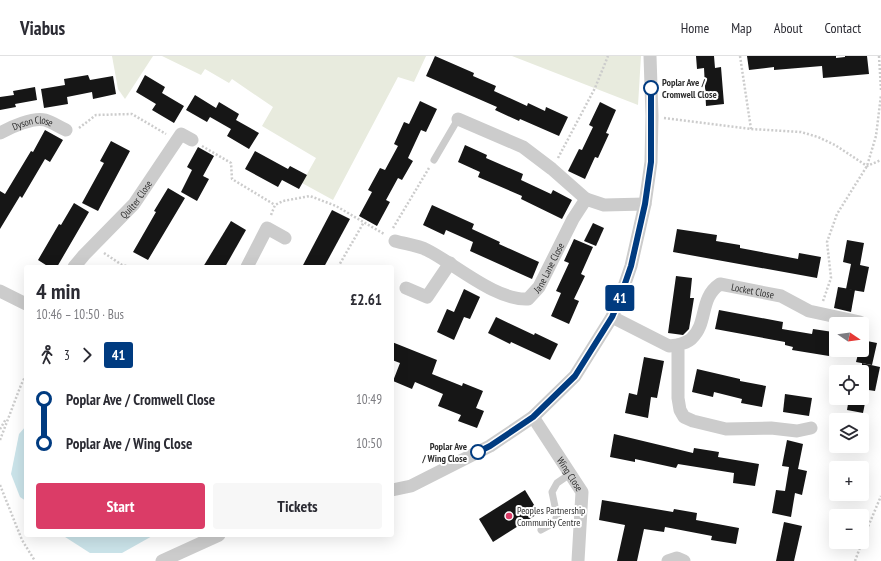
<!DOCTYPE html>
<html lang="en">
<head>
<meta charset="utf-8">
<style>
  body { margin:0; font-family:"PT Sans Narrow",sans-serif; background:#f7f7f7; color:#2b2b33; height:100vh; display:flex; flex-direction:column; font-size:15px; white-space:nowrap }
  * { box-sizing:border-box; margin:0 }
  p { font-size:13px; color:#7c7c81 }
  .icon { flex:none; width:22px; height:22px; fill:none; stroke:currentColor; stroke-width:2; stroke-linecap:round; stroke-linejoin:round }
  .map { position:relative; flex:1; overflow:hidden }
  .panel { position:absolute; left:24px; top:209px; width:370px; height:272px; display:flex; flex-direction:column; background:#fff; border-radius:4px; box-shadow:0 4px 16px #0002 }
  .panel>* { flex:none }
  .badge { padding:0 8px; border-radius:3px; font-size:14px; line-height:26px }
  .needle { width:26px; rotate:103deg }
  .fabs { position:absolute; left:829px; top:261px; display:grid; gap:8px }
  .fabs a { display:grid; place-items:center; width:40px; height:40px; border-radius:4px; background:#fff; box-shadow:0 4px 16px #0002; font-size:20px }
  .map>.badge { position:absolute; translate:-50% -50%; box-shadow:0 0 0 2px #fff }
  .legs { display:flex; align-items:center; gap:6px; height:44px; padding:0 12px; font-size:13px }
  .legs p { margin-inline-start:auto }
  .head { display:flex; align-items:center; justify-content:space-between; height:68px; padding:0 12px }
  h1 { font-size:22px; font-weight:600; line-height:30px }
  .button { display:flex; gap:8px; margin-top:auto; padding:8px 12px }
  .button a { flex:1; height:46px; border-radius:4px; background:#db3c67; color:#fff; font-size:16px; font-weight:600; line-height:46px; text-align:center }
  .button a+a { background:#f7f7f7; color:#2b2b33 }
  ul { padding:0 12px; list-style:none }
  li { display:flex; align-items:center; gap:14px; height:44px; font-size:15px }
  li i { display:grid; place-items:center; width:6px; height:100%; margin:0 5px; background:currentColor }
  li i::after { content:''; width:10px; height:10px; margin:-5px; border:3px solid; border-radius:50%; background:#fff }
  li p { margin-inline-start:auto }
  li:first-child i { background:linear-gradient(#0000 50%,currentColor 0) }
  li:last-child i { background:linear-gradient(currentColor 50%,#0000 0) }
  header { display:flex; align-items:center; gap:24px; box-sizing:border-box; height:56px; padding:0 20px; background:#fff; border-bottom:1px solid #e1e1e2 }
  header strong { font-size:19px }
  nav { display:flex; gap:22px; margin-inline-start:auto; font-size:14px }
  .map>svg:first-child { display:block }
  .green { fill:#e8ebde }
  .water { fill:#cbe4ea }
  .building { fill:#161616 }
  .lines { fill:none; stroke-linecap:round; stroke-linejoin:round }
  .path { stroke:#ccc; stroke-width:2.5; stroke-dasharray:2 2; stroke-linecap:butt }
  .service { stroke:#ccc; stroke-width:7 }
  .minor { stroke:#ccc; stroke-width:13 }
  .line-1-casing { stroke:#fff; stroke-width:9 }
  .line-1 { stroke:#003b80; stroke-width:6 }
  .stop-1-dot { fill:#fff; stroke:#003b80; stroke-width:2 }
  .poi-dot { fill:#db3c67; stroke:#fff; stroke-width:1.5 }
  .labels { text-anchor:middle; stroke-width:4; stroke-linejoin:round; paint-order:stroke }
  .stop-label { font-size:10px; font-weight:bold; fill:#2f2f2f; stroke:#fff; text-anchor:start }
  .street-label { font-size:10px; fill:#2f2f2f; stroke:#fff }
  .poi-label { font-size:10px; fill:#2f2f2f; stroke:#fff; text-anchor:start }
</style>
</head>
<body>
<header>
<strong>Viabus</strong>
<nav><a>Home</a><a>Map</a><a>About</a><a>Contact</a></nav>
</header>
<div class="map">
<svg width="881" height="505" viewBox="0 0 881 505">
  <rect width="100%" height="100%" fill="#fff"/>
  <g class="green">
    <polygon points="112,0 153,0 125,43 118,33"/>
    <polygon points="162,0 426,0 414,26 398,21 333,144 302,127 316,102 262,70 273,51 232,23 229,27 205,13 201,19"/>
    <polygon points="512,0 641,0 638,49"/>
  </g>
  <g class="water">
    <polygon points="26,370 26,445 20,441 11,418 19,378"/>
    <polygon points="62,479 154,479 122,497 90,497"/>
  </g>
  <g class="building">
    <polygon points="435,0 474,17 473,20 496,30 494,35 527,50 528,47 545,55 546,51 568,61 559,80 520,63 519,65 495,54 497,51 426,20"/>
    <polygon points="696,0 714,0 715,12 721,11 724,48 706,50 704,12 697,13"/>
    <polygon points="747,0 836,0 836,2 845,1 845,0 867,0 869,18 823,22 822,10 774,14 774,11 749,14"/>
    <polygon points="88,19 90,24 113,20 116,38 93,43 92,36 67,41 68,48 44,52 41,33 65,29 64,23"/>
    <polygon points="145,19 165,31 162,37 184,50 174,67 152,54 156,48 136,36"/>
    <polygon points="35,31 37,44 15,48 16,51 0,54 0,41 14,39 13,35"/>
    <polygon points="195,39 216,52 219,46 239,58 236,64 259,77 249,93 227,80 231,73 210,61 207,66 186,54"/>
    <polygon points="420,45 437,53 426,76 421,74 408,102 413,105 402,124 398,122 386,144 390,146 377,170 359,160 372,136 368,134 380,112 385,114 398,90 394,88 404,66 409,68"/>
    <polygon points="600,46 616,54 606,77 609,78 598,102 595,101 585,123 568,115 579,93 582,94 593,71 589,69"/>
    <polygon points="45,74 63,84 50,106 45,103 22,142 20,140 0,173 0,135 5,138 31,95 33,96"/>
    <polygon points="111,85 130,95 98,155 82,147 104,107 100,105"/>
    <polygon points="465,89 487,99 486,102 523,118 521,124 551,138 553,134 572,144 562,163 521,143 522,140 478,121 480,116 458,106"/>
    <polygon points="198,91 214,100 203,120 209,123 197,145 181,136 192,114 187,111"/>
    <polygon points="255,95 288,113 290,110 307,119 299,133 282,124 278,131 245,113"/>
    <polygon points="168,132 185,142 148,204 133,196 156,156 154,155"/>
    <polygon points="74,147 89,156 57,211 49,211 38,204 59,168 61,169"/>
    <polygon points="432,149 474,168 472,173 500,186 499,188 539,206 532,223 470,195 473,186 446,174 444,179 423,169"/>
    <polygon points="332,154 350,163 324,211 302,211"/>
    <polygon points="231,165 246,174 225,211 203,211"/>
    <polygon points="593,167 604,172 596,190 584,185"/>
    <polygon points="677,173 717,179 716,185 740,189 740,192 798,203 799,197 821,201 817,222 673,196"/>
    <polygon points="574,183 593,191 581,218 585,220 574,243 579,245 569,268 551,260 561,237 556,235 569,207 564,205"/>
    <polygon points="847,184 864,187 860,209 869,211 864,236 846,233 851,208 843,206"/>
    <polygon points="676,220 692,222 690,242 694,242 689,273 683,279 668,277"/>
    <polygon points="838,231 855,234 851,256 834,252"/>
    <polygon points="464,233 480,241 470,263 464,261 454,284 437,276 447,253 454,256"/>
    <polygon points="719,254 783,266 782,273 812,278 813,273 833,276 829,300 792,294 793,291 785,289 785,286 715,273"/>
    <polygon points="496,261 534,279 535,277 558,288 550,304 511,286 510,288 488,277"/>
    <polygon points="862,284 877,287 872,309 856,306 859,294 862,294"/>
    <polygon points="392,286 437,304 432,318 462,330 463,327 483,335 476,352 484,355 477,372 458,365 461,359 438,350 443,338 415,326 412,333 393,325 400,307 392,304"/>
    <polygon points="644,301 664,305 657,342 651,341 648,362 625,357 629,337 637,339"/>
    <polygon points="862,307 880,311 875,335 862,333"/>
    <polygon points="697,313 740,323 740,325 766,330 762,351 741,347 742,343 714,336 713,341 692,336"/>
    <polygon points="785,338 812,342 809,360 783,356"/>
    <polygon points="849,342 866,342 863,357 847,354"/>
    <polygon points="614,378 693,397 694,392 719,396 718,401 759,408 755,430 733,427 734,417 678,408 676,412 635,403 635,406 610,401"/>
    <polygon points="787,384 803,388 798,413 807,415 802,439 795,437 791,461 772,457 776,434 785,435 789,411 782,410"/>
    <polygon points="525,434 539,457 493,486 479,463"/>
    <polygon points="602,444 673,456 674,453 697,457 696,464 739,472 736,488 711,484 712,480 665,471 664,476 644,473 637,505 617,505 625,469 599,464"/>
    <polygon points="784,466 802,470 794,505 776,505"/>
  </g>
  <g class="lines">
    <g class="path">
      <polyline points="740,0 751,73"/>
      <polyline points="879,0 881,34"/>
      <polyline points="664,62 751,73 801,76 818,81 835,89 867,110 881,104"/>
      <polyline points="79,72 96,59 132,58 166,78"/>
      <polyline points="202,90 231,107 232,123 275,149"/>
      <polyline points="558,102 595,32 608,0"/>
      <polyline points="271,159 275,149 283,145 310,140 336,150 384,178"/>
      <polyline points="393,172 429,112"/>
      <polyline points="104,197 122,209 130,211"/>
      <polyline points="338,211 364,166"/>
      <polyline points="823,245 831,222 827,186 837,158 867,110 876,80 881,39"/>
      <polyline points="0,373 6,363"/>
      <polyline points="0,384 21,329 26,319"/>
      <polyline points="0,429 22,484 35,505"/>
      <polyline points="862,485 881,440"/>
      <polyline points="855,505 862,486"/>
    </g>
    <g class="service">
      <polyline points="434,104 458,63"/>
      <polyline points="541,474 554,467 557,460 552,436 557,427 570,418"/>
    </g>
    <g class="minor">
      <path id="s1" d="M0,77C11,71 33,61 45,64C52,66 59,71 66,74"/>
      <polyline points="586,143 604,149 645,148"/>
      <path id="s2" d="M395,185C405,188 417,189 427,194C455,208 496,245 528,243L539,231L573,163L586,143L552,113L523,91L458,63"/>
      <path id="s3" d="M74,211L84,199L134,148L181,78L192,84"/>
      <polyline points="247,211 267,172 285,182"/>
      <polyline points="406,232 427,241 450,207"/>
      <polyline points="0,235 26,248"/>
      <polyline points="612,261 669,290 678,289"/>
      <path id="s4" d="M533,361L582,436L578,505"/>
      <path id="s5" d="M811,372L797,375L771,372L726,373L693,365L684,361L680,354L678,342V289C683,287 689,286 692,282C708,267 699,242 720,228L781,240L809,255L860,266"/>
      <polyline points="392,434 411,430 490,390 533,361 575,320 612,261 619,245 631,210 645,148 651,106 652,60 650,0"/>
      <polyline points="162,505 219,479"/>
      <polyline points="668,505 677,502 684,505"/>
    </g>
  </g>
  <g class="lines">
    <defs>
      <polyline id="line-1" points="478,396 490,390 533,361 575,320 612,261 619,245 631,210 645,148 651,106 651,32"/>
    </defs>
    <use href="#line-1" class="line-1-casing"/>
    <use href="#line-1" class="line-1"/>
  </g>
  <g class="stop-1-dot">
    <circle cx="651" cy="32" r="7"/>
    <circle cx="478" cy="396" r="7"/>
  </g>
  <circle class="poi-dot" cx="509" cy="460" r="4"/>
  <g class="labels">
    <g class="stop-label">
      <text x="662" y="30">Poplar Ave /<tspan x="662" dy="12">Cromwell Close</tspan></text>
      <text x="467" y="394" text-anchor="end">Poplar Ave<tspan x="467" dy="12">/ Wing Close</tspan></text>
    </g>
    <g class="street-label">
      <text dy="4" stroke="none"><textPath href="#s1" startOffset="35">Dyson Close</textPath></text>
      <text dy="4" stroke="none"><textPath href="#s3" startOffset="92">Quilter Close</textPath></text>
      <text dy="4" stroke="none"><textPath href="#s2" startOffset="185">Jane Lane Close</textPath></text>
      <text dy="4" stroke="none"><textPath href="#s5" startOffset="314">Locket Close</textPath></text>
      <text dy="4" stroke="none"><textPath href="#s4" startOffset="68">Wing Close</textPath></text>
    </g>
    <g class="poi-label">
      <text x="517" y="458">Peoples Partnership<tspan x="517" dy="12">Community Centre</tspan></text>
    </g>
  </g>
</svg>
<div class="fabs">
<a><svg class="needle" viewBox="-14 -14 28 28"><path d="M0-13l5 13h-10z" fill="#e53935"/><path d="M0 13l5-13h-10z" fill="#7c7c81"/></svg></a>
<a><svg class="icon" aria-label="locate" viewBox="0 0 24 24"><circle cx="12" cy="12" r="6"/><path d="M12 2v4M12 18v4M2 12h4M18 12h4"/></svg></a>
<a><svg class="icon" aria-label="layers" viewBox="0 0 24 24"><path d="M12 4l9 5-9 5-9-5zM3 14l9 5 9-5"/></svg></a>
<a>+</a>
<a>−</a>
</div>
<b class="badge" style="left:620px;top:242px;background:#003b80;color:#fff">41</b>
<section class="panel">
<div class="head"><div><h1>4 min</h1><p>10:46 – 10:50 · Bus</p></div><b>£2.61</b></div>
<div class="legs"><svg class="icon" aria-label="walk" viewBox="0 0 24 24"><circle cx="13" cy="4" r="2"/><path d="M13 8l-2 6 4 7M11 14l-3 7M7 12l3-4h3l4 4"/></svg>3<svg class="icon" aria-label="forward" viewBox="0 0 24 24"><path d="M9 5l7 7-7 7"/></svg><b class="badge" style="background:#003b80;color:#fff">41</b></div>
<ul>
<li><i style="color:#003b80"></i><b>Poplar Ave / Cromwell Close</b><p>10:49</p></li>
<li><i style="color:#003b80"></i><b>Poplar Ave / Wing Close</b><p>10:50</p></li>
</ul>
<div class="button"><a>Start</a><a>Tickets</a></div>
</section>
</div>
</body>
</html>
